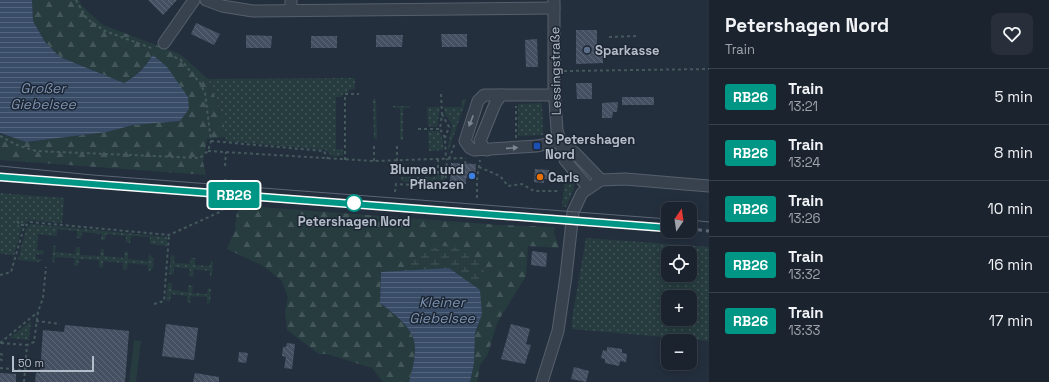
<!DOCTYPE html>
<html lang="en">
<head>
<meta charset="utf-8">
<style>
  body { margin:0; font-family:"Space Grotesk",sans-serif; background:#282f3a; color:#f1f3f6; height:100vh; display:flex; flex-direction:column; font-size:15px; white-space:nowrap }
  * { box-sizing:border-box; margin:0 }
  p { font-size:13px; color:#a0a4aa }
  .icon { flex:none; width:22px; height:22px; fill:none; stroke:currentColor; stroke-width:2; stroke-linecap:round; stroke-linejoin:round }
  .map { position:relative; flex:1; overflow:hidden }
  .drawer { display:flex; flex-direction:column; background:#1b232e; width:340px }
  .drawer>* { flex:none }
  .badge { padding:0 8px; border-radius:3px; font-size:14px; line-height:26px }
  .needle { width:26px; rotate:13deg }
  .buttons { position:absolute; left:661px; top:202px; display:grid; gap:8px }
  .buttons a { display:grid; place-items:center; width:36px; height:36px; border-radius:8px; background:#1b232e; box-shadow:0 2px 10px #0003,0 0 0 1px #39404a; font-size:20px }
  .scale { position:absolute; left:12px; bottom:10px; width:82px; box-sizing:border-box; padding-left:4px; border:2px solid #b4bcc9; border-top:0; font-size:11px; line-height:14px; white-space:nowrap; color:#b4bcc9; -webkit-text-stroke:3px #1d2633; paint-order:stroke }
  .map>.badge { position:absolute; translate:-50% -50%; box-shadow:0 0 0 2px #fff }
  .round { display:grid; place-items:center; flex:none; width:42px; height:42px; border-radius:8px; background:#282f3a }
  .head { display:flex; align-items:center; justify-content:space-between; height:68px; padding:0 16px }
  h1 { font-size:19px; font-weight:700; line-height:30px }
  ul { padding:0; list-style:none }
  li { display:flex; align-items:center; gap:12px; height:56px; padding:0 16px; border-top:1px solid #39404a }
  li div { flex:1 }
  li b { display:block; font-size:15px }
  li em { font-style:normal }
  li .badge { min-width:44px; font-weight:700; text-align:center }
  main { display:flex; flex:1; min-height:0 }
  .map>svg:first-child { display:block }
  .green { fill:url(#green-dots); fill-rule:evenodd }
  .forest { fill:url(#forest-firs) }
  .wetland { fill:url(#wetland-marsh) }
  .pitch { fill:#263c3f }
  .water { fill:url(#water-rules) }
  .building { fill:url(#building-back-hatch) }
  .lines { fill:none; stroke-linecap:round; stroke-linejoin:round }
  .minor-casing { stroke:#565f6c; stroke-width:13 }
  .path { stroke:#44595c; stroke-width:2; stroke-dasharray:3 3; stroke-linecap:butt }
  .minor { stroke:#38414e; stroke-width:11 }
  .tram { stroke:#5a6575; stroke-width:1 }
  .rail { stroke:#5a6575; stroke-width:3; stroke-dasharray:4 4; stroke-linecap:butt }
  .oneway { fill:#7c8592 }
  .line-casing { stroke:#fff; stroke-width:9 }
  .line { stroke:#009686; stroke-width:6 }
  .service-dot { fill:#5c6f8a; stroke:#1d2633; stroke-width:1.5 }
  .transit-dot { fill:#1a4fb4; stroke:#1d2633; stroke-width:1.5 }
  .shop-dot { fill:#3f7fe0; stroke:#1d2633; stroke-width:1.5 }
  .food-dot { fill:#e8710a; stroke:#1d2633; stroke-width:1.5 }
  .stop-dot { fill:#fff; stroke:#009686; stroke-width:2 }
  .labels { text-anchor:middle; stroke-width:3; stroke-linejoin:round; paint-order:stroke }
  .poi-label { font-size:13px; font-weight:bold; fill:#b4bcc9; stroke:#1d2633; text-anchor:start }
  .street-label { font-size:13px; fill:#b4bcc9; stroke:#1d2633 }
  .stop-label { font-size:13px; font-weight:bold; fill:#b4bcc9; stroke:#1d2633 }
  .water-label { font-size:14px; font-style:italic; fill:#7c92b1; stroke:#1d2633 }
</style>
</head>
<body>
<main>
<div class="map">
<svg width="709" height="382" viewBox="0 0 709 382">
  <defs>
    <pattern id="green-dots" width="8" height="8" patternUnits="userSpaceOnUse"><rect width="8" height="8" fill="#263c3f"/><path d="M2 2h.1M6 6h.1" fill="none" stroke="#435659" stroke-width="1.8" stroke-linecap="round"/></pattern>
    <pattern id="forest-firs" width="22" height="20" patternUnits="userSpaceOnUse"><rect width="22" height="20" fill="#263c3f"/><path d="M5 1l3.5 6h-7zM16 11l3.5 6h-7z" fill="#435659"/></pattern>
    <pattern id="wetland-marsh" width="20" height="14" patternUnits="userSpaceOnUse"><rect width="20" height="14" fill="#263c3f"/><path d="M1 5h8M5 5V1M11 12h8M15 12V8" fill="none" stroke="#435659"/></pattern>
    <pattern id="water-rules" width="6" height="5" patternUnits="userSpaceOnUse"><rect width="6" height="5" fill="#394c67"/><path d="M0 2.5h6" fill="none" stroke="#53647b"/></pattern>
    <pattern id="building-back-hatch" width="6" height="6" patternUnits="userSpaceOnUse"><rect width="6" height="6" fill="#455162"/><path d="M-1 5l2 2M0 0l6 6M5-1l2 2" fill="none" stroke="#5d6877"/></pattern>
  </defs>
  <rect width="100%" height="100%" fill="#242f3e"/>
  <g class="green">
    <polygon points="355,78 355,89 349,90 348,93 343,93 342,97 336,97 336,149 343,150 343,156 332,156 326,150 226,141 222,116 208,79"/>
    <polygon points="373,99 376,99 377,139 374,139"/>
    <path d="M463,99H466L465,103L448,152C447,145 453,126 452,124C449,117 443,116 444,107H461Z"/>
    <polygon points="542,103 543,135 518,136 518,104"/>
    <polygon points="393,106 409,106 410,108 403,108 403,140 400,140 400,108 393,108"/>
    <polygon points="440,107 437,127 428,126 427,107"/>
    <polygon points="428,131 439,131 443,141 443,150 429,151"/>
    <polygon points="435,174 445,178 444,184 401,181 401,177 435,177"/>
    <path d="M573,175C578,185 570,197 566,207H562L564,184Z"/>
    <polygon points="0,193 64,198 62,223 30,220 22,226 14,255 0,254"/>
    <polygon points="31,224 167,237 167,246 150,244 150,237 131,236 130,243 126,242 126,236 106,234 105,240 101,240 102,234 82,232 81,238 77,238 77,231 57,229 57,236 38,234 37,250 44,251 43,255 36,254 36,259 43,259 39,262 18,260 26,228"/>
    <path d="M586,238L709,247V341L572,329V319ZM668,253H690V275H668ZM668,297H690V319H668Z"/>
    <polygon points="56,245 55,252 75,254 76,247 80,247 80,255 100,256 101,249 104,249 104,256 124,258 125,251 128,252 128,259 148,261 149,254 154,259 153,268 148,272 148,265 128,263 127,269 123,270 123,263 103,261 103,268 99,267 99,260 79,259 78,266 74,265 75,258 55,257 54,263 52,261 53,247"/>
    <polygon points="171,255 175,256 174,263 190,264 191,258 195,258 195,265 210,266 211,260 213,262 212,276 210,278 210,271 194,269 193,277 189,276 190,269 174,267 173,275 169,274"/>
    <polygon points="168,283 172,283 172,290 188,292 188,285 193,286 192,293 207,294 208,287 211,290 210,302 207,305 207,297 191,296 190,303 187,302 187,296 171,294 170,301 166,301"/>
    <polygon points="31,321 29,340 10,338"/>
  </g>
  <g class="forest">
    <path d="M32,0H79L82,6L103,25L180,54L208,79L222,116L226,137L207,139L203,162L206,175L0,160V134L27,142L107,132L133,125L180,121L188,97L153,55C145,67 137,75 124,83L60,57L45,42L33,21Z"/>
    <path d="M247,206L500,225L555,227L554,232L559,248L528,246L526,276L497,323L488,354L480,365L477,382H470L474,364L475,333L482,314L480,290L485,266L422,250L403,272H381L380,303C415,330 422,338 409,382H383L372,368L327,354H319L287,330L285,311L288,298L282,281L263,266L227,249C229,243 233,236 235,230C237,219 233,209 247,206Z"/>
  </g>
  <polygon class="wetland" points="443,246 459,248 485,266 480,290 449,268 403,272 422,250"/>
  <polygon class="pitch" points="134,340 141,341 136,382 129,382"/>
  <g class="water">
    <path d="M0,0H32L33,21L45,42L60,57L124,83C137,76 145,67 153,55L167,67L188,97L189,109L180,121L133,125L107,132L26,142L0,133Z"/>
    <path d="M449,268L480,290L482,314L475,333L474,364L470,382H409C422,338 415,330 380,303L381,272Z"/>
  </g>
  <g class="building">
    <polygon points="148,0 177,0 163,15"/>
    <polygon points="196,23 220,34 214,45 191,34"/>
    <polygon points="576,30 597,30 597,54 603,54 603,63 576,64"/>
    <polygon points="441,34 467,34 467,47 442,47"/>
    <polygon points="246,35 272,36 271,48 246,48"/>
    <polygon points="376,35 403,35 402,47 376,47"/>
    <rect x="311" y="36" width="26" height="12"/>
    <polygon points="537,39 538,67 526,67 525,40"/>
    <polygon points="576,83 592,83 592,99 577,99"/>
    <rect x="622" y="97" width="32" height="8"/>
    <polygon points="618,102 617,112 613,112 612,118 602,118 602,103"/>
    <polygon points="451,163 476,164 475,179 466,178 466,184 450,183"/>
    <polygon points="535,169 549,170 548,179 544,179 544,183 534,182"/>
    <polygon points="532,251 547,253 546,267 531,265"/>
    <polygon points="166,324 198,328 194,360 162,356"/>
    <polygon points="511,324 530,329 526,344 531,345 525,364 501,359"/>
    <polygon points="65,325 129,331 125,382 35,382 36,373 40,373 43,330 64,332"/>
    <polygon points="287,343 295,344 292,369 284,368 286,357 282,356 283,347 286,347"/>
    <polygon points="607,347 622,349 622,353 627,354 626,362 620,361 619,366 605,363 605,359 601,358 603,350 607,351"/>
    <polygon points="239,352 248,353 246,363 238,362"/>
    <polygon points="574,367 589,371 586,382 571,379"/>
    <polygon points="0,373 16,374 16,382 0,382"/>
    <polygon points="195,373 219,377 219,382 193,382"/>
  </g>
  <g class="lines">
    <defs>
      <g id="minor">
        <polyline points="206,0 222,6 253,11 554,8"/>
        <polyline points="291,0 291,10"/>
        <polyline points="554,0 554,87 557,130 565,160 588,187"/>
        <polyline points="164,43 194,0"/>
        <polyline points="554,95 484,95 478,101 465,141 470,148 474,150 537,146 560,141"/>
        <polyline points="560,141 575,153 601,180"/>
        <polyline points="487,150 483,147 480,141 495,104 501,95"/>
        <polyline points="542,382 558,331 566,276 573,212 582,193 601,180 625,179 709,186"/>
      </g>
    </defs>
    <use href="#minor" class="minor-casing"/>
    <g class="path">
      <polyline points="76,0 87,19 105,31 154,49"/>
      <polyline points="609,37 637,36"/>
      <polyline points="564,71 709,69"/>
      <polyline points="441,94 442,114 440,129 445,138 446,159"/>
      <polyline points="442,114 449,127 445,138"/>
      <polyline points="418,129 440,129"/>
      <polyline points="0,136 17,145 36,151 200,158 208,151 211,141 205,93 200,83 181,60 166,53"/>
      <polyline points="516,138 516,106"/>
      <polyline points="211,141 324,151 328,159"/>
      <polyline points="374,146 374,161"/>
      <polyline points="208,151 374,161 466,158"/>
      <polyline points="438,159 438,173 446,178"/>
      <polyline points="449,159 455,143"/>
      <polyline points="345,160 345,94 359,94"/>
      <polyline points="397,161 397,145"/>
      <polyline points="465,164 466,158"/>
      <polyline points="225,166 226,152"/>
      <polyline points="479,167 500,176 508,186 522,184 534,191 560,191"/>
      <polyline points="224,180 248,182"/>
      <polyline points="395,192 396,184 445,187 447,159"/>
      <polyline points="477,198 477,179 480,160"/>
      <polyline points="17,221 20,225 26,225"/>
      <polyline points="0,275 11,272 24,227 30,222 169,235 222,211 222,208"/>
      <polyline points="154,304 164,301 169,235"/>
      <polyline points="36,321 60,324"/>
      <polyline points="0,343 38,312"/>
      <polyline points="1,343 27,345"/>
      <polyline points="0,354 4,355"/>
      <polyline points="0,359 3,361"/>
      <polyline points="0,368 43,372"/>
      <polyline points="24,382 27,345 34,342 38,312 43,298 46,267"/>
    </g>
    <use href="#minor" class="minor"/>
    <g class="tram">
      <polyline points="0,166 93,175 668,219"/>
      <polyline points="690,220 709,222"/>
    </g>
    <g class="rail">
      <polyline points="0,177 668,228"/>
      <polyline points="690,229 709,231"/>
    </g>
  </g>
  <defs><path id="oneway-solid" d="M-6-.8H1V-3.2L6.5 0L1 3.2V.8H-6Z"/></defs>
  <g class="oneway">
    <use href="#oneway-solid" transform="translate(471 121) rotate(111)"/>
    <use href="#oneway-solid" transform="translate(512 148) rotate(-4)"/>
  </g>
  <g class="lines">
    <defs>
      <polyline id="line" points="0,177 668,228"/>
    </defs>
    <use href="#line" class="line-casing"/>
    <use href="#line" class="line"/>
  </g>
  <circle class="service-dot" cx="587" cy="50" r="4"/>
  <rect class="transit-dot" x="533" y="142" width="8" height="8" rx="2"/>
  <circle class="shop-dot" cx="472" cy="176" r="4"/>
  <circle class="food-dot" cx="540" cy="177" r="4"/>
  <circle class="stop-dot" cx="354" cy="203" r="8"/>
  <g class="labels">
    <g class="poi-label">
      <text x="595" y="55">Sparkasse</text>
      <text x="545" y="144">S Petershagen<tspan x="545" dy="15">Nord</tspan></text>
      <text x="464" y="174" text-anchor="end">Blumen und<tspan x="464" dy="15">Pflanzen</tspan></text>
      <text x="548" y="182">Carls</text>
    </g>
    <g class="street-label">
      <text transform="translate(555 71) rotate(-91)" y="5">Lessingstraße</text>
    </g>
    <g class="stop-label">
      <text x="354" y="226">Petershagen Nord</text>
    </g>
    <g class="water-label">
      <text x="43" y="93">Großer<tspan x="43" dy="16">Giebelsee</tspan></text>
      <text x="442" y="307">Kleiner<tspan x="442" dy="16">Giebelsee</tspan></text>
    </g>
  </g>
</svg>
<div class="buttons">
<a><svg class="needle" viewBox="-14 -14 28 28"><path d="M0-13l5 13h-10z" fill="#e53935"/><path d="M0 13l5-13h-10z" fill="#a0a4aa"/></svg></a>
<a><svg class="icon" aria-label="locate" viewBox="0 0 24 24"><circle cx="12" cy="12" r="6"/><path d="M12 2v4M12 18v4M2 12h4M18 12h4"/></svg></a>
<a>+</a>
<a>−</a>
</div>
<div class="scale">50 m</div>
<b class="badge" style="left:234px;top:195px;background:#009686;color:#fff">RB26</b>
</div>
<section class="drawer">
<div class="head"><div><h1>Petershagen Nord</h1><p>Train</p></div><a class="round"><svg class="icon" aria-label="heart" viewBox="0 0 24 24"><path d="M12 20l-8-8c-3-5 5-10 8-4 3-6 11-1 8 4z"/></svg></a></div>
<ul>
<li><span class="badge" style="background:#009686;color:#fff">RB26</span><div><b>Train</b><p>13:21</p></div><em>5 min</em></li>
<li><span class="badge" style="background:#009686;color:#fff">RB26</span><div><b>Train</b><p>13:24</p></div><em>8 min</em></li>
<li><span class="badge" style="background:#009686;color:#fff">RB26</span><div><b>Train</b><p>13:26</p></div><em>10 min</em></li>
<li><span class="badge" style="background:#009686;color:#fff">RB26</span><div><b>Train</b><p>13:32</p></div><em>16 min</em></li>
<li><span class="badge" style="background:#009686;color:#fff">RB26</span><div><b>Train</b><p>13:33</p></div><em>17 min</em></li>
</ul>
</section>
</main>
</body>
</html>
